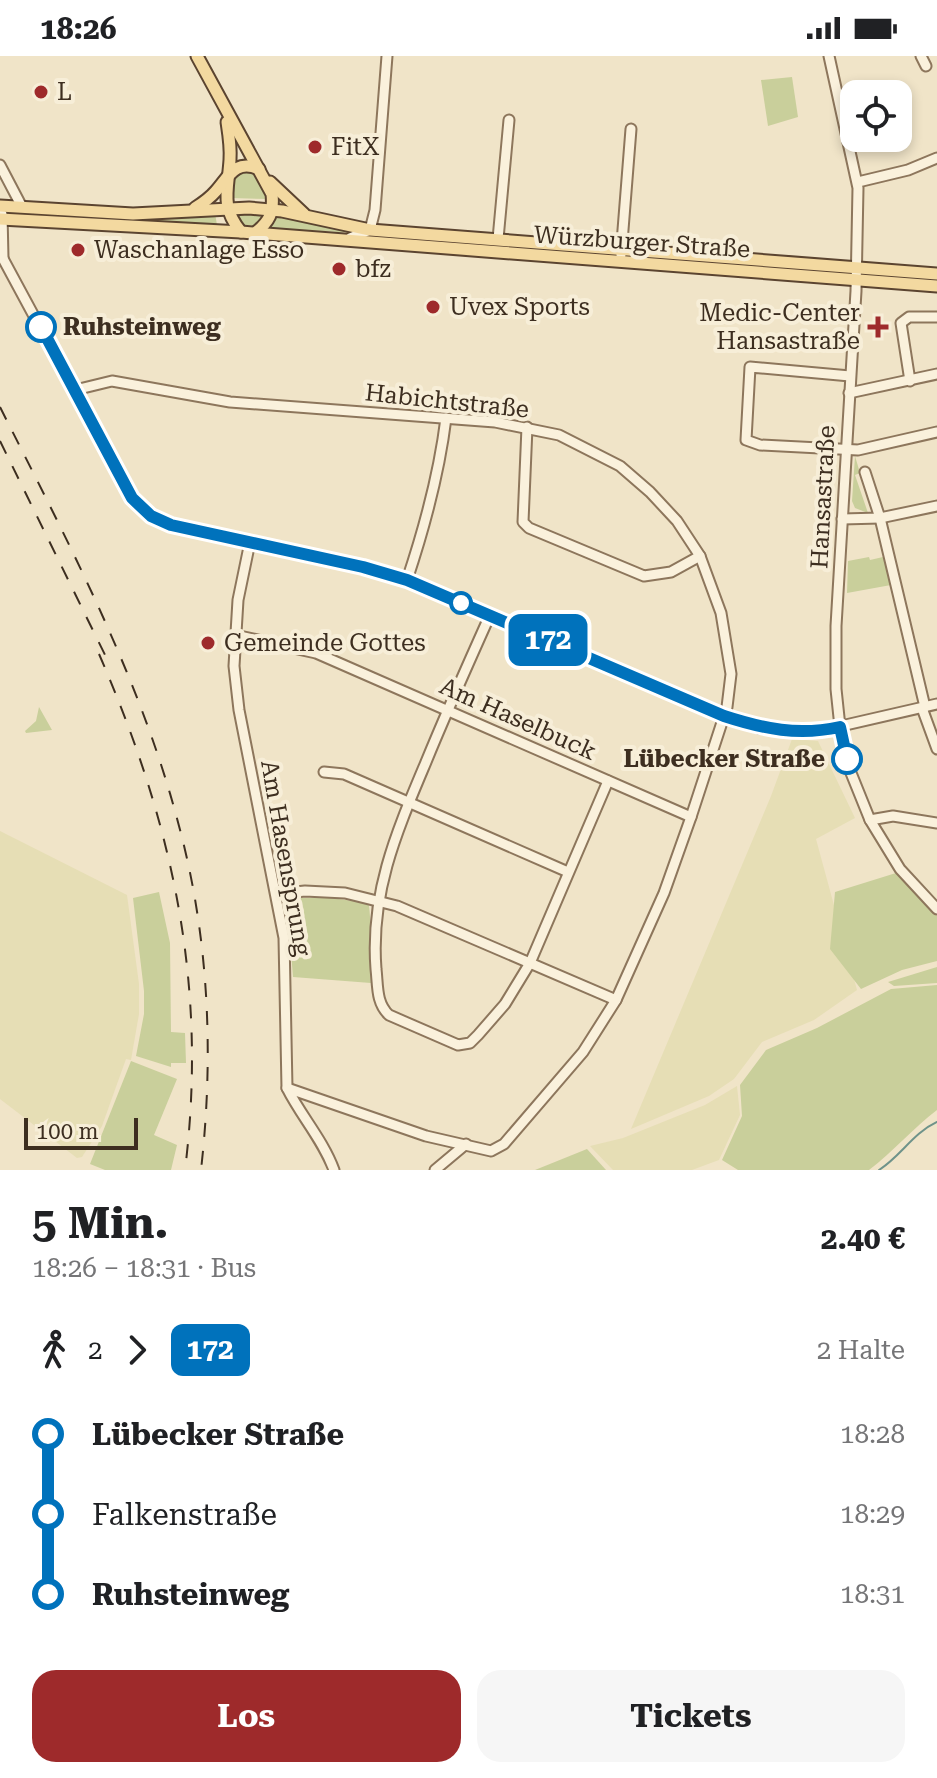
<!DOCTYPE html>
<html lang="de">
<head>
<meta charset="utf-8">
<style>
  body { margin:0; font-family:"Roboto Serif",serif; background:#f6f6f6; color:#202124; height:100vh; display:flex; flex-direction:column; font-size:30px; white-space:nowrap }
  * { box-sizing:border-box; margin:0 }
  p { font-size:26px; color:#757577 }
  .icon { flex:none; width:44px; height:44px; fill:none; stroke:currentColor; stroke-width:2; stroke-linecap:round; stroke-linejoin:round }
  .map { position:relative; height:1114px; overflow:hidden }
  .side { display:flex; flex-direction:column; background:#fff; flex:1 }
  .side>* { flex:none }
  .badge { padding:0 16px; border-radius:12px; font-size:28px; line-height:52px }
  .controls { position:absolute; left:840px; top:24px; display:grid; gap:16px }
  .controls a { display:grid; place-items:center; width:72px; height:72px; border-radius:16px; background:#fff; box-shadow:0 4px 12px #0003; font-size:40px }
  .scale { position:absolute; left:24px; bottom:20px; width:114px; box-sizing:border-box; padding-left:8px; border:4px solid #3d2e20; border-top:0; font-size:22px; line-height:28px; white-space:nowrap; color:#3d2e20; -webkit-text-stroke:6px #f7eed8; paint-order:stroke }
  .map>.badge { position:absolute; translate:-50% -50%; box-shadow:0 0 0 4px #fff }
  .legs { display:flex; align-items:center; gap:12px; height:88px; padding:0 32px; font-size:26px }
  .legs p { margin-inline-start:auto }
  .head { display:flex; align-items:center; justify-content:space-between; height:136px; padding:0 32px }
  h1 { font-size:44px; font-weight:700; line-height:60px }
  .cta { display:flex; gap:16px; margin-top:auto; padding:16px 32px }
  .cta a { flex:1; height:92px; border-radius:24px; background:#9e2a2b; color:#fff; font-size:32px; font-weight:700; line-height:92px; text-align:center }
  .cta a+a { background:#f6f6f6; color:#202124 }
  ul { padding:0 32px; list-style:none }
  li { display:flex; align-items:center; gap:28px; height:80px; font-size:30px }
  li i { display:grid; place-items:center; width:12px; height:100%; margin:0 10px; background:currentColor }
  li i::after { content:''; width:20px; height:20px; margin:-10px; border:6px solid; border-radius:50%; background:#fff }
  li p { margin-inline-start:auto }
  li:first-child i { background:linear-gradient(#0000 50%,currentColor 0) }
  li:last-child i { background:linear-gradient(currentColor 50%,#0000 0) }
  .status { display:flex; justify-content:space-between; align-items:center; height:56px; padding:0 40px; background:#fff; direction:ltr }
  .status svg { height:22px; fill:currentColor }
  .map>svg:first-child { display:block }
  .farmland { fill:#e6deb5 }
  .green { fill:#c9cf9b }
  .lines { fill:none; stroke-linecap:round; stroke-linejoin:round }
  .stream { stroke:#6f938a; stroke-width:2 }
  .minor-casing { stroke:#8d765c; stroke-width:13 }
  .major-casing { stroke:#5b4430; stroke-width:15 }
  .minor { stroke:#faf1dc; stroke-width:9 }
  .major { stroke:#f3d9a0; stroke-width:11 }
  .rail { stroke:#3d2e20; stroke-width:2; stroke-dasharray:14 14; stroke-linecap:butt }
  .line-1-casing { stroke:#fff; stroke-width:18 }
  .line-1 { stroke:#0072bc; stroke-width:12 }
  .poi-dot { fill:#9e2a2b; stroke:#f7eed8; stroke-width:3 }
  .stop-1-dot { fill:#fff; stroke:#0072bc; stroke-width:4 }
  .labels { text-anchor:middle; stroke-width:8; stroke-linejoin:round; paint-order:stroke }
  .poi-label { font-size:24px; fill:#3d2e20; stroke:#f7eed8; text-anchor:start }
  .street-label { font-size:24px; fill:#3d2e20; stroke:#f7eed8 }
  .stop-label { font-size:24px; font-weight:bold; fill:#3d2e20; stroke:#f7eed8; text-anchor:start }
</style>
</head>
<body>
<div class="status"><b>18:26</b><svg viewBox="0 0 49 12"><path d="M0 12V9h3v3zM5 12V6h3v6zM10 12V3h3v9zM15 12V0h3v12zM26 1h20v11H26zM47 4h2v5h-2z"/></svg></div>
<div class="map">
<svg width="937" height="1114" viewBox="0 0 937 1114">
  <rect width="100%" height="100%" fill="#f0e4c8"/>
  <g class="farmland">
    <polygon points="792,683 818,685 855,762 816,783 857,934 814,964 762,986 734,1023 709,1040 631,1073 771,740"/>
    <polygon points="0,775 127,839 139,928 139,958 131,1004 126,1003 102,1070 82,1101 77,1102 0,1043"/>
    <polygon points="737,1030 740,1059 719,1104 692,1114 613,1114 590,1090 623,1082 705,1049"/>
  </g>
  <g class="green">
    <polygon points="792,21 798,61 768,70 761,24"/>
    <polygon points="239,114 252,114 263,129 268,143 230,142 231,128"/>
    <polygon points="215,157 217,169 146,167 50,160 138,163"/>
    <polygon points="234,157 266,158 256,170 242,169"/>
    <polygon points="276,159 355,177 268,172"/>
    <polygon points="855,400 860,417 855,419 868,457 855,452 852,445"/>
    <polygon points="869,501 870,504 883,501 891,529 847,537 848,505"/>
    <polygon points="39,651 52,674 26,677 25,675 36,665"/>
    <polygon points="896,817 937,860 937,905 902,914 861,933 830,893 835,836"/>
    <polygon points="159,836 170,887 171,976 185,977 186,1007 171,1007 171,1011 136,1000 144,958 144,935 133,842"/>
    <path d="M293,842H331L368,847C372,855 370,911 371,927L293,921L287,847Z"/>
    <polygon points="937,911 937,927 894,930 888,926"/>
    <path d="M937,929V1054C913,1072 893,1096 869,1114H738L722,1104L742,1060L740,1029L766,994L817,972L891,933Z"/>
    <polygon points="131,1005 177,1023 154,1079 177,1089 171,1114 105,1114 90,1108"/>
    <polygon points="587,1093 606,1114 535,1114"/>
  </g>
  <g class="lines">
    <path class="stream" d="M879,1114C901,1100 913,1077 937,1066"/>
    <defs>
      <g id="minor">
        <polyline points="829,0 858,132 856,235 836,570 836,633 840,671 849,712 870,764 900,813 937,853"/>
        <polyline points="921,0 926,10"/>
        <polyline points="0,109 22,151"/>
        <polyline points="858,126 908,114 937,102"/>
        <polyline points="2,158 3,202"/>
        <polyline points="350,182 370,174 375,154 387,0"/>
        <polyline points="498,183 509,64"/>
        <polyline points="0,197 132,442 151,460 171,469 363,511 407,524 724,660 759,672 815,676 937,648"/>
        <polyline points="621,199 631,73"/>
        <polyline points="850,320 750,311 746,384 760,389 858,394 937,376"/>
        <polyline points="910,325 901,267 909,261 937,261"/>
        <polyline points="75,334 112,325 230,346 495,366 559,379 620,410 650,436 677,465 700,500 721,557 731,618 727,651 691,761 664,837 616,944 583,996 504,1088 491,1095 426,1080 287,1032"/>
        <polyline points="849,337 937,318"/>
        <polyline points="527,371 523,466 529,472 644,520 671,516 700,500"/>
        <polyline points="865,416 880,462 925,651"/>
        <polyline points="842,463 880,462 937,450"/>
        <path d="M250,486L238,544L234,610L239,654L284,882L287,1032C301,1060 323,1084 334,1114"/>
        <path d="M407,524C425,470 439,419 446,362"/>
        <path d="M490,559C468,608 446,657 426,706C397,775 370,836 376,913C378,930 376,947 389,959L458,989L470,987L478,979L505,948L530,907L608,725"/>
        <polyline points="235,579 316,597 691,761"/>
        <polyline points="922,652 937,693"/>
        <polyline points="324,716 344,718 568,816"/>
        <polyline points="870,764 893,760 937,767"/>
        <polyline points="277,838 305,835 345,837 397,850 616,944"/>
        <polyline points="435,1114 466,1088"/>
      </g>
      <g id="major">
        <path d="M197,0L272,138C274,157 269,166 255,177"/>
        <path d="M227,66C229,79 231,91 230,104C228,135 220,150 241,176"/>
        <polyline points="270,126 304,158"/>
        <polyline points="0,150 133,158 249,152 282,155 370,174 937,218"/>
        <path d="M195,152C203,147 210,142 216,135C229,120 236,103 259,113"/>
        <polyline points="0,163 241,176 937,230"/>
      </g>
    </defs>
    <use href="#minor" class="minor-casing"/>
    <use href="#major" class="major-casing"/>
    <use href="#minor" class="minor"/>
    <use href="#major" class="major"/>
    <g class="rail">
      <path d="M0,351C68,486 141,623 179,770C209,882 214,999 201,1114"/>
      <polyline points="0,385 109,607"/>
      <path d="M99,598C173,768 208,929 185,1114"/>
    </g>
  </g>
  <g class="lines">
    <defs>
      <path id="line-1" d="M41,271L132,442L151,460L171,469L363,511L407,524L724,660C764,673 798,680 840,671L847,703"/>
    </defs>
    <use href="#line-1" class="line-1-casing"/>
    <use href="#line-1" class="line-1"/>
  </g>
  <g class="poi-dot">
    <circle cx="41" cy="36" r="8"/>
    <circle cx="315" cy="91" r="8"/>
    <circle cx="78" cy="194" r="8"/>
    <circle cx="339" cy="213" r="8"/>
    <circle cx="433" cy="251" r="8"/>
    <path d="M874 259h8v8h8v8h-8v8h-8v-8h-8v-8h8z"/>
    <circle cx="208" cy="587" r="8"/>
  </g>
  <g class="stop-1-dot">
    <circle cx="41" cy="271" r="14"/>
    <circle cx="461" cy="547" r="10"/>
    <circle cx="847" cy="703" r="14"/>
  </g>
  <g class="labels">
    <g class="poi-label">
      <text x="57" y="44">L</text>
      <text x="331" y="99">FitX</text>
      <text x="94" y="202">Waschanlage Esso</text>
      <text x="355" y="221">bfz</text>
      <text x="449" y="259">Uvex Sports</text>
      <text x="860" y="265" text-anchor="end">Medic-Center<tspan x="860" dy="28">Hansastraße</tspan></text>
      <text x="224" y="595">Gemeinde Gottes</text>
    </g>
    <g class="street-label">
      <text transform="translate(642 186) rotate(4)" y="8">Würzburger Straße</text>
      <text transform="translate(447 345) rotate(6)" y="8">Habichtstraße</text>
      <text transform="translate(823 441) rotate(-87)" y="8">Hansastraße</text>
      <text transform="translate(518 663) rotate(24)" y="8">Am Haselbuck</text>
      <text transform="translate(286 802) rotate(80)" y="8">Am Hasensprung</text>
    </g>
    <g class="stop-label">
      <text x="63" y="279">Ruhsteinweg</text>
      <text x="825" y="711" text-anchor="end">Lübecker Straße</text>
    </g>
  </g>
</svg>
<div class="controls">
<a><svg class="icon" aria-label="locate" viewBox="0 0 24 24"><circle cx="12" cy="12" r="6"/><path d="M12 2v4M12 18v4M2 12h4M18 12h4"/></svg></a>
</div>
<div class="scale">100 m</div>
<b class="badge" style="left:548px;top:584px;background:#0072bc;color:#fff">172</b>
</div>
<section class="side">
<div class="head"><div><h1>5 Min.</h1><p>18:26 – 18:31 · Bus</p></div><b>2.40 €</b></div>
<div class="legs"><svg class="icon" aria-label="walk" viewBox="0 0 24 24"><circle cx="13" cy="4" r="2"/><path d="M13 8l-2 6 4 7M11 14l-3 7M7 12l3-4h3l4 4"/></svg>2<svg class="icon" aria-label="forward" viewBox="0 0 24 24"><path d="M9 5l7 7-7 7"/></svg><b class="badge" style="background:#0072bc;color:#fff">172</b><p>2 Halte</p></div>
<ul>
<li><i style="color:#0072bc"></i><b>Lübecker Straße</b><p>18:28</p></li>
<li><i style="color:#0072bc"></i><span>Falkenstraße</span><p>18:29</p></li>
<li><i style="color:#0072bc"></i><b>Ruhsteinweg</b><p>18:31</p></li>
</ul>
<div class="cta"><a>Los</a><a>Tickets</a></div>
</section>
</body>
</html>
